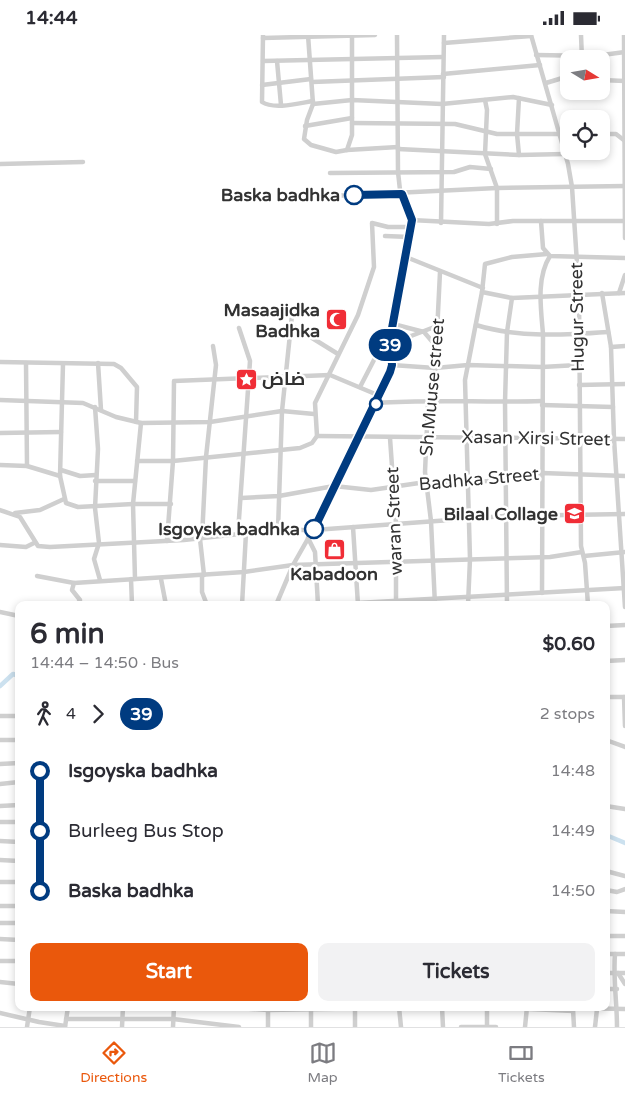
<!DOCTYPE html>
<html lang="en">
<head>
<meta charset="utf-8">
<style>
  body { margin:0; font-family:"Varela Round",Cairo,sans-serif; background:#f2f2f3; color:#2b2b33; height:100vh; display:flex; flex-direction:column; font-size:19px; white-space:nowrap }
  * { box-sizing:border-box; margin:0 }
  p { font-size:16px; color:#7c7c81 }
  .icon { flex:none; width:28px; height:28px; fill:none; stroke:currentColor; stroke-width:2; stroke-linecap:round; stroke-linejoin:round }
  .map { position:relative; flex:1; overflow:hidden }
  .details { position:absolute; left:15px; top:566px; width:595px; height:410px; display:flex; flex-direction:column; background:#fff; border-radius:10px; box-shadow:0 2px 8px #0003 }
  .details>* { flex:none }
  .badge { padding:0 10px; border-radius:16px; font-size:18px; line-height:32px }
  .needle { width:32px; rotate:101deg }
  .controls { position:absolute; left:560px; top:15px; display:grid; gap:10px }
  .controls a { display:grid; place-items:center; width:50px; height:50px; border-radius:10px; background:#fff; box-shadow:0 2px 8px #0003; font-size:25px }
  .map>.badge { position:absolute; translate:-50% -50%; box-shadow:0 0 0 2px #fff }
  .legs { display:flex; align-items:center; gap:8px; height:55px; padding:0 15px; font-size:16px }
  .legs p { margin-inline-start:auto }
  .overview { display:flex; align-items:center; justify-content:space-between; height:85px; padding:0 15px }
  h1 { font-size:28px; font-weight:800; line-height:38px }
  .primary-button { display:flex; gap:10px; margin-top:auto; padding:10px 15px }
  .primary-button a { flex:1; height:58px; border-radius:10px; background:#ea580c; color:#fff; font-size:20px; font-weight:800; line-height:58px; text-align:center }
  .primary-button a+a { background:#f2f2f3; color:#2b2b33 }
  ul { padding:0 15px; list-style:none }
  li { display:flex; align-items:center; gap:18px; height:60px; font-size:19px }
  li i { display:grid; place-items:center; width:8px; height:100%; margin:0 6px; background:currentColor }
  li i::after { content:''; width:12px; height:12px; margin:-6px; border:4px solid; border-radius:50%; background:#fff }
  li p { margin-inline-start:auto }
  li:first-child i { background:linear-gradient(#0000 50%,currentColor 0) }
  li:last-child i { background:linear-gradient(currentColor 50%,#0000 0) }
  .status { display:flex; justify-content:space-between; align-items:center; height:35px; padding:0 25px; background:#fff; direction:ltr }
  .status svg { height:14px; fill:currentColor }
  .tab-bar { display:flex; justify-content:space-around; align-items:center; height:70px; border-top:1px solid #e1e1e2; background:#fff; font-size:14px; color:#7c7c81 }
  .tab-bar a { display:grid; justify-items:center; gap:2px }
  .tab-bar .on { color:#ea580c }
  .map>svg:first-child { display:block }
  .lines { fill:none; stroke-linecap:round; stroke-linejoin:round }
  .canal { stroke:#cce1ef; stroke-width:4.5 }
  .minor { stroke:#cfcfcf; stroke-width:4.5 }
  .line-1-casing { stroke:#fff; stroke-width:11 }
  .line-1 { stroke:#003b80; stroke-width:8 }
  .stop-1-dot { fill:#fff; stroke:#003b80; stroke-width:2.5 }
  .labels { text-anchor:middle; stroke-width:5; stroke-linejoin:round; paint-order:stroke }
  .stop-label { font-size:18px; font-weight:bold; fill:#323232; stroke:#fff; text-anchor:end }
  .poi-label { font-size:18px; font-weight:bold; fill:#323232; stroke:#fff; text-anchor:end }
  .street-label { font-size:18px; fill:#323232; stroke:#fff }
</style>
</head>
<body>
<div class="status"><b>14:44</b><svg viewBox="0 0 49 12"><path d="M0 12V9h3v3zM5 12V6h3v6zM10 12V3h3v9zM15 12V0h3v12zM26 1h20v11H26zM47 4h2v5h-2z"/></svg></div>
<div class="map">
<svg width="625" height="992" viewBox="0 0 625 992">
  <rect width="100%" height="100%" fill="#fff"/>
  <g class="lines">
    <g class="canal">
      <polyline points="0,651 13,639 19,641"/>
      <polyline points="606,800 625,808"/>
    </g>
    <g class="minor">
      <path d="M263,0L262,67C274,75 300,68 313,66"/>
      <polyline points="308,0 313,69 307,85 304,104 311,110 336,117 347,115 398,112"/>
      <polyline points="531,0 568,129 572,152 579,259 581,511 585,528 588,570"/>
      <polyline points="581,0 582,24"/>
      <polyline points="624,0 625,203"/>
      <polyline points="263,3 375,0"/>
      <polyline points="444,8 531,1"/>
      <polyline points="536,20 595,21 625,17"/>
      <polyline points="263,26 443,22"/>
      <polyline points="277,26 281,70"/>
      <polyline points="443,39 540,30"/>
      <polyline points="601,45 625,46"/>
      <polyline points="312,47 444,42"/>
      <polyline points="546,48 569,41"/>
      <polyline points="262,50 311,44"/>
      <polyline points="519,63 517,99 519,120"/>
      <polyline points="485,65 487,75 485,119 497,153 497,189"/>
      <polyline points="313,69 352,65 442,69 513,62 552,70"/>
      <polyline points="352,88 455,89 497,99 569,99"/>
      <polyline points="305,91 352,83"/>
      <polyline points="601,99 616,99 625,106"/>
      <polyline points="398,114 519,120 565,119"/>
      <polyline points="347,115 352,100 352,0"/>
      <polyline points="0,129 83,127"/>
      <polyline points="330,138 454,137 470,132 491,134"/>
      <polyline points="332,161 497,153 625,151"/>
      <polyline points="411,185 489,189 513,186 625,186"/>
      <polyline points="541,186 543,213 550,221 625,223"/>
      <polyline points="441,188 444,0"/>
      <polyline points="385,201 410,202"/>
      <polyline points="547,219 512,222 485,229 482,257 512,263 625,258"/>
      <polyline points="406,222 483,253"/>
      <polyline points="602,258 611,312 614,404 625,572"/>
      <polyline points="619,258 625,240"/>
      <polyline points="393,289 424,297 436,311"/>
      <polyline points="291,290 338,319"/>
      <path d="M476,290C518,303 565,300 608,297"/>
      <polyline points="611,312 625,311"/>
      <polyline points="0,327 114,329 121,333 137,352 136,387"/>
      <polyline points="26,328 27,431"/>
      <polyline points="98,328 101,375"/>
      <polyline points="63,329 60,441 66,468 78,472 133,469 171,469"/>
      <polyline points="392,330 435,333 468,330 542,332 578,330"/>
      <polyline points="579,350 625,349"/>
      <polyline points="360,352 375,323 390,304 411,301 437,291"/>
      <polyline points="0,365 83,368 116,382 141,388 210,387 282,376 314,379"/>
      <path d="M377,368C432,364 487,368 542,366"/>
      <polyline points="542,370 613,372"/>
      <polyline points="95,372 98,414 95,473 99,508 94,524 100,545"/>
      <polyline points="0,398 61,397"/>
      <polyline points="317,401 625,404"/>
      <polyline points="390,403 396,488 396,570"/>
      <polyline points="137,426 173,426 300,413 312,408 317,401 315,368 358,280 374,232 372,188 388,192 411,192"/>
      <polyline points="0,430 27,431 60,441"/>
      <polyline points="61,435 80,441 96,440"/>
      <polyline points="95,446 135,446"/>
      <polyline points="241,463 279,461 334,451 371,455 426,447 488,446 506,440 542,438 625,441"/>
      <polyline points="0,475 20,482 38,511 50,512 184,505 278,495 314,495 505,481 625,479"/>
      <polyline points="15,478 40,475 64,464"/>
      <polyline points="353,492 358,570"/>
      <polyline points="278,495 282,376 292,280"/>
      <polyline points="238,498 250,326 239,293"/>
      <polyline points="202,503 206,422 216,330 213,311"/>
      <polyline points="308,503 315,517 318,570"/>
      <polyline points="200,504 204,540"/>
      <polyline points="167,506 173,426 174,346 330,340 380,361"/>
      <polyline points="0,510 26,512 34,508"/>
      <polyline points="584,521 625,517"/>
      <polyline points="202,540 202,557 207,570"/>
      <polyline points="37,541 74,548"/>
      <polyline points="131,544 132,570"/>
      <polyline points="135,544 133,469 141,388"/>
      <polyline points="161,544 166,570"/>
      <path d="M542,558L543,299C541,274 536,243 550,221"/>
      <polyline points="80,568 101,570"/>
      <polyline points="77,570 80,565 72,555 74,548 244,537 293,530 550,522 582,517"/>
      <polyline points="242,570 246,498"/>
      <polyline points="270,570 357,568 625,553"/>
      <polyline points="276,570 293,530 326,472 357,402 380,361 392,330 390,304 411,185 400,155 398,137 397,0"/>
      <polyline points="435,570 431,486 425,437 428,369 434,359 440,237"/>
      <polyline points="468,570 470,524 465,345 482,257"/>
      <polyline points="507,570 505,367 507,297 512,263"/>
      <polyline points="0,577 19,581"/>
      <polyline points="606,591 625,590"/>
      <polyline points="606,626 625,625"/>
      <polyline points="606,662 625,662"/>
      <polyline points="624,662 625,691"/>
      <polyline points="0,681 19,681"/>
      <polyline points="0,705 19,705"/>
      <polyline points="606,705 625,712"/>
      <polyline points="0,729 19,728"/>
      <polyline points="0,749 19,747"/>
      <polyline points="0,771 19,770"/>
      <polyline points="606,771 625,774"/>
      <polyline points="0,787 19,787"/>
      <polyline points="0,806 19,807"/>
      <polyline points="0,825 19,826"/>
      <polyline points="606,836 625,841"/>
      <polyline points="0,847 19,847"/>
      <polyline points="606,855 617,857 625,854"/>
      <polyline points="0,871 19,871"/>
      <polyline points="606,876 625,877"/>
      <polyline points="0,888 19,888"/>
      <polyline points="606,901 625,901"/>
      <polyline points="0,904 19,905"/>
      <polyline points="606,919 625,919"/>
      <path d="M615,919C613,943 617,967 617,992"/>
      <polyline points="0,926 19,926"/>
      <polyline points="606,938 625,938"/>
      <polyline points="618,938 625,949"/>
      <polyline points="0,947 19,949"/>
      <polyline points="606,954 617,954"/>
      <polyline points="223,972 268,975 432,972"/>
      <polyline points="311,972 311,992"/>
      <polyline points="399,972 401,992"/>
      <polyline points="442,972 443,992"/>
      <polyline points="487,972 573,976"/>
      <polyline points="487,972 487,992"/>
      <polyline points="573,973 625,974"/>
      <polyline points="355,974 355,992"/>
      <polyline points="573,974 574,992"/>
      <polyline points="0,978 39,987 65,991"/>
      <polyline points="66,984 173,984 239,992"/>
      <polyline points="27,992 30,972"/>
      <polyline points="65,992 68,972"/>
      <polyline points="122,992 123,972"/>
      <polyline points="173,992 174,972"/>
      <polyline points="268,992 268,973"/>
      <polyline points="461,992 496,992"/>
      <polyline points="525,992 527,972"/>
      <polyline points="595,992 597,974"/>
    </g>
  </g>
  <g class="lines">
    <defs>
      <polyline id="line-1" points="314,494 390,337 392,330 390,304 412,185 402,159 354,160"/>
    </defs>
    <use href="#line-1" class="line-1-casing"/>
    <use href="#line-1" class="line-1"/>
  </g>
  <defs>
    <symbol id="mosque-square" viewBox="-11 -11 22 22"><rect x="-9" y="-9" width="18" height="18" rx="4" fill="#f02d36" stroke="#fff"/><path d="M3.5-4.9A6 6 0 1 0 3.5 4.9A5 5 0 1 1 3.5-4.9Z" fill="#fff"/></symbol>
    <symbol id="sight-square" viewBox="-11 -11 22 22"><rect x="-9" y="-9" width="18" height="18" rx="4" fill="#f02d36" stroke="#fff"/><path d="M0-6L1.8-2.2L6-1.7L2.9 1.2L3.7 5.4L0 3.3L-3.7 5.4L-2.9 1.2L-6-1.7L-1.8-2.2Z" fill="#fff"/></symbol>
    <symbol id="school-square" viewBox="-11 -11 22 22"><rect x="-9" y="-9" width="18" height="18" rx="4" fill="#f02d36" stroke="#fff"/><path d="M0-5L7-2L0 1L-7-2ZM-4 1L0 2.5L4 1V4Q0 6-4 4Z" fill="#fff"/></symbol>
    <symbol id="shop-square" viewBox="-11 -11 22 22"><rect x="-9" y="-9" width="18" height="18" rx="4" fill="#f02d36" stroke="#fff"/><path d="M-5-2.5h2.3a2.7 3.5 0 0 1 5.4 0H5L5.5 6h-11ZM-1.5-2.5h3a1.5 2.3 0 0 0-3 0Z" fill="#fff"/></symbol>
  </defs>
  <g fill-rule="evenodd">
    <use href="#mosque-square" x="324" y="272" width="25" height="25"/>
    <use href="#sight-square" x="234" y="332" width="25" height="25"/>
    <use href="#school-square" x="562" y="466" width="25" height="25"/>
    <use href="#shop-square" x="322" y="502" width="25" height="25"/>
  </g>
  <g class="stop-1-dot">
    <circle cx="354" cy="160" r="9"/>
    <circle cx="376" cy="369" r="6"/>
    <circle cx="314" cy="494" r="9"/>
  </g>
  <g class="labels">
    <g class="stop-label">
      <text x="340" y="166">Baska badhka</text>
      <text x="300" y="500">Isgoyska badhka</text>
    </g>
    <g class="poi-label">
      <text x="320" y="281">Masaajidka<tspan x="320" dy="21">Badhka</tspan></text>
      <text x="262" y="350" text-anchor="start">ضاض</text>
      <text x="558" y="485">Bilaal Collage</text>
      <text x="334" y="545" text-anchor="middle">Kabadoon</text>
    </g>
    <g class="street-label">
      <text transform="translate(577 282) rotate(-91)" y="6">Hugur Street</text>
      <text transform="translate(432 352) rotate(-85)" y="6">Sh.Muuse street</text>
      <text transform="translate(536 403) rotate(1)" y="6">Xasan Xirsi Street</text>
      <text transform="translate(479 444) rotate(-5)" y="6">Badhka Street</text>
      <text transform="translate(394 486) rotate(-92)" y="6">waran Street</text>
    </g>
  </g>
</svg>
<div class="controls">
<a><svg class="needle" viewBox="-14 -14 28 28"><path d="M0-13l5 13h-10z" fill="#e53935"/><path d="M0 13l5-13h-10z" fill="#7c7c81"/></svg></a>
<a><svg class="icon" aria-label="locate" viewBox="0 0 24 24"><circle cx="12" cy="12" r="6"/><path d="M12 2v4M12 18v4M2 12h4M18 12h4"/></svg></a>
</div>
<b class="badge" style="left:390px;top:310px;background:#003b80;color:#fff">39</b>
<section class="details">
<div class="overview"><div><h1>6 min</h1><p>14:44 – 14:50 · Bus</p></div><b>$0.60</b></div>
<div class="legs"><svg class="icon" aria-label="walk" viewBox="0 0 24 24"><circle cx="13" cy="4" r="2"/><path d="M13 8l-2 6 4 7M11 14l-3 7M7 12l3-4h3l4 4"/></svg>4<svg class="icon" aria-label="forward" viewBox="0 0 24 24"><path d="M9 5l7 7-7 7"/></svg><b class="badge" style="background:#003b80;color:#fff">39</b><p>2 stops</p></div>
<ul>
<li><i style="color:#003b80"></i><b>Isgoyska badhka</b><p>14:48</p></li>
<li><i style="color:#003b80"></i><span>Burleeg Bus Stop</span><p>14:49</p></li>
<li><i style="color:#003b80"></i><b>Baska badhka</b><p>14:50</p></li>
</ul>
<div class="primary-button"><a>Start</a><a>Tickets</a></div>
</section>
</div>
<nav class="tab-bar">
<a class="on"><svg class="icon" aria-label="directions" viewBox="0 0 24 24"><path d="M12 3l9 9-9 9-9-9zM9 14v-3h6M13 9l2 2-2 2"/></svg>Directions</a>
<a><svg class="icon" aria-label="map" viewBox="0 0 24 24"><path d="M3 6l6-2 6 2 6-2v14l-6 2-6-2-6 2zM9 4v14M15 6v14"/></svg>Map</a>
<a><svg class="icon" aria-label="tickets" viewBox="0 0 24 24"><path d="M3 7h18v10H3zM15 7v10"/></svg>Tickets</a>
</nav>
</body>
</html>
